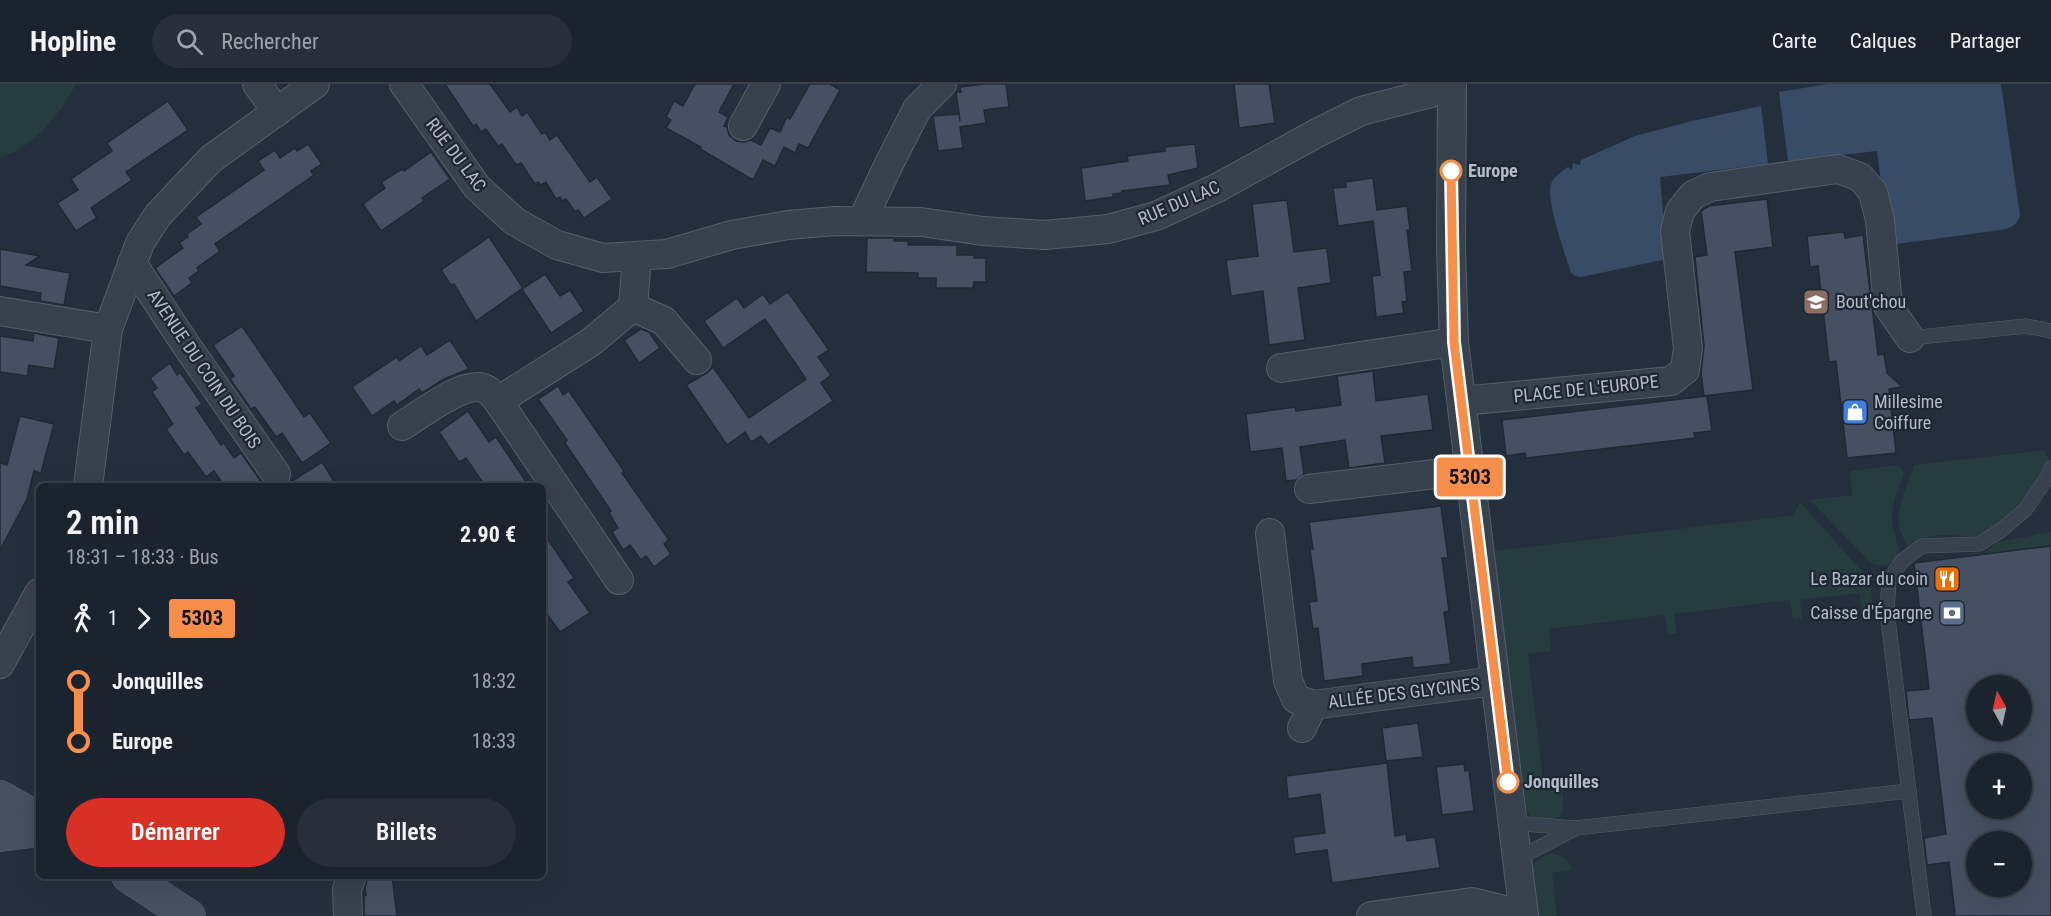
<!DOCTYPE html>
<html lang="fr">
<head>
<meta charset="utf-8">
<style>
  body { margin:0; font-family:"Roboto Condensed",sans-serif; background:#282f3a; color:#f1f3f6; height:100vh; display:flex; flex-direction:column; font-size:22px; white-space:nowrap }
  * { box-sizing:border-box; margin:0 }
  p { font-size:20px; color:#a0a4aa }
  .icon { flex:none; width:33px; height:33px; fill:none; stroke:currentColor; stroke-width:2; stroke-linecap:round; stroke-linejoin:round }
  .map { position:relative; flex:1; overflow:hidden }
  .details { position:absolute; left:36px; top:399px; width:510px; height:396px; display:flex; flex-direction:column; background:#1b232e; border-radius:9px; box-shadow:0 6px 24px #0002,0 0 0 2px #39404a }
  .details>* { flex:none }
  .badge { padding:0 12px; border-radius:4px; font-size:21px; line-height:39px }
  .needle { width:39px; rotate:352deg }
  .fabs { position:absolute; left:1966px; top:591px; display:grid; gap:12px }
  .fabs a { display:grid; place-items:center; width:66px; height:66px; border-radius:50%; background:#1b232e; box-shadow:0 6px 24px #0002,0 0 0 2px #39404a; font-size:30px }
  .map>.badge { position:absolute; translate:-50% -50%; box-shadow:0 0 0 3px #fff }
  .legs { display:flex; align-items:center; gap:9px; height:66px; padding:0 30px; font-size:20px }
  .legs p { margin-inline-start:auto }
  .summary { display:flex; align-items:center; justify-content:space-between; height:102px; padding:0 30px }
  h1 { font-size:33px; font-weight:600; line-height:45px }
  .primary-button { display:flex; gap:12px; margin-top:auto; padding:12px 30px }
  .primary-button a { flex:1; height:69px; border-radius:36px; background:#d93025; color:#fff; font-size:24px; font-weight:600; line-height:69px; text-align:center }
  .primary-button a+a { background:#282f3a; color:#f1f3f6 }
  ul { padding:0 30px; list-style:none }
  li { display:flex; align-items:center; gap:21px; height:60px; font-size:22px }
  li i { display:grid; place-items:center; width:9px; height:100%; margin:0 8px; background:currentColor }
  li i::after { content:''; width:15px; height:15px; margin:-8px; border:4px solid; border-radius:50%; background:#1b232e }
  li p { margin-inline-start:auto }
  li:first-child i { background:linear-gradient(#0000 50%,currentColor 0) }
  li:last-child i { background:linear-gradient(currentColor 50%,#0000 0) }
  header { display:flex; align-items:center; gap:36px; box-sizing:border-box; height:84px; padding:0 30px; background:#1b232e; border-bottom:2px solid #39404a }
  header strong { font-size:28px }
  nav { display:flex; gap:33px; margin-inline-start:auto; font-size:21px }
  .search { width:420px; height:54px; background:#282f3a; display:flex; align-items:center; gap:15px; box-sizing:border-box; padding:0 21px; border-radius:33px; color:#a0a4aa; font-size:22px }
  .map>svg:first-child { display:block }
  .green { fill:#263c3f }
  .water { fill:#394c67 }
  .building { fill:#455162; stroke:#1f2835; stroke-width:1.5; fill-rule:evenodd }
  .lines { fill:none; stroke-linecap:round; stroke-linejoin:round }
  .service-casing { stroke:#565f6c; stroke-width:15 }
  .minor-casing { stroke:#565f6c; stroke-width:30 }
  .secondary-casing { stroke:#565f6c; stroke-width:34 }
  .service { stroke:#38414e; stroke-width:14 }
  .minor { stroke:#38414e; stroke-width:28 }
  .secondary { stroke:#465061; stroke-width:33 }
  .line-1-casing { stroke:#fff; stroke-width:14 }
  .line-1 { stroke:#f78f4b; stroke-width:9 }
  .stop-1-dot { fill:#fff; stroke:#f78f4b; stroke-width:3 }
  .labels { text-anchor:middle; stroke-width:4.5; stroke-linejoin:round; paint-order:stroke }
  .street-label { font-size:18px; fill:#b4bcc9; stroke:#1d2633 }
  .stop-label { font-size:18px; font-weight:bold; fill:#b4bcc9; stroke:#1d2633; text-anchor:start }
  .poi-label { font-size:18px; fill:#b4bcc9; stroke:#1d2633; text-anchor:start }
</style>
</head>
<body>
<header>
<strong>Hopline</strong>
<div class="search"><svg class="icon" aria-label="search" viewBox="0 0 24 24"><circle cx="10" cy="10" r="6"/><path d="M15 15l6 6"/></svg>Rechercher</div>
<nav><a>Carte</a><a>Calques</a><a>Partager</a></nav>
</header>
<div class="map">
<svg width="2051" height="832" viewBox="0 0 2051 832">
  <rect width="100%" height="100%" fill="#242f3e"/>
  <g class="green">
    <path d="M0,0H76C59,31 35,62 0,74Z"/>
    <path d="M2044,366C2046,370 2049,374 2048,379C2044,402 2004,442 1983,450C1972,455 1962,452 1951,451C1934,450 1921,454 1907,463C1905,456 1900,449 1899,441C1896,419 1909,401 1914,381Z"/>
    <path d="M1898,381L1903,386L1904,391C1889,424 1889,434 1900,469C1893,480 1884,485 1871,479L1810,416L1852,411L1850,387Z"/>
    <path d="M1800,418L1870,497L1873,526L1862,527L1859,509L1800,516L1802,534L1793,535L1790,516L1674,530L1677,549L1668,550L1664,531L1549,545L1551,567L1528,570L1544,704L1562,702C1565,731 1565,738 1534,735L1522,721L1503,571L1494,467L1794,431Z"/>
    <polygon points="2051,448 2051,462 1983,470 1998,458"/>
    <path d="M1550,770C1560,770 1570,776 1572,786L1552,789L1557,832H1535C1533,810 1520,777 1550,770Z"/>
  </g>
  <g class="water">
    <path d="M1828,0H2001L2020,132C2017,141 2011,144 2001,146L1889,161L1877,67L1788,77L1779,8Z"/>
    <path d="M1761,22L1768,80L1660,93L1667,175L1581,193L1576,192L1571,189C1565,170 1548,121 1550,104C1551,94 1561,88 1568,83L1572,86L1573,79L1580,81L1581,76L1635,52L1692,37Z"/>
  </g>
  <g class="building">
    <polygon points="445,0 490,0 510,28 517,23 522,32 527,28 542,50 545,48 550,56 557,51 590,98 597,93 612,115 584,134 578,126 575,128 566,115 562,117 560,113 556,115 546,98 541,101 538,98 535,100 521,79 516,81 502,60 498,62 486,45 481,48 476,40 473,42"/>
    <polygon points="695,0 734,0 719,28 728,33 724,42 727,43 729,51 736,57 744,58 751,56 761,61 770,44 780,48 787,33 790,35 810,0 830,0 840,6 808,64 799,60 795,69 784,63 775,82 763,76 753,96 700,65 701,63 666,44 671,36 666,33 674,17 683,22"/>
    <polygon points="984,0 1006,0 1009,23 984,26 986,39 960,43 963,64 938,67 933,32 959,30 960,37 956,8 961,8 960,3"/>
    <polygon points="1234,0 1269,0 1275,39 1239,44"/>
    <polygon points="168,17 188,46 126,88 132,96 91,124 97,134 76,147 57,119 78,106 71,95 112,67 107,59"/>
    <polygon points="308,60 322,80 311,87 314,91 215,160 220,167 197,184 199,187 189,194 192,199 174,212 155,184 183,164 179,159 188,153 187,150 201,140 196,133 264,86 258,77 275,66 280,74 295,64 297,67"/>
    <polygon points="1195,60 1198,84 1168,91 1170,101 1122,107 1122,109 1113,110 1113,113 1085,117 1081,84 1128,77 1127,72 1165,67 1165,63"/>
    <polygon points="431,68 450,95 422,114 424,117 381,147 363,120 385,104 381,98 402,85 404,87"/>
    <polygon points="1373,94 1377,126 1407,122 1410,146 1407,146 1412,187 1404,188 1407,217 1402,218 1404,229 1376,233 1372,192 1380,191 1373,137 1338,142 1333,104 1346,103 1345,98"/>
    <polygon points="1767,115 1773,163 1735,168 1753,306 1704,312 1701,289 1704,262 1695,173 1707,171 1701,127 1709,122"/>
    <polygon points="1287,116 1294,168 1327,164 1331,199 1298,204 1305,256 1269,261 1263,207 1231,212 1226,176 1258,172 1252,120"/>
    <polygon points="1844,148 1845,154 1863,151 1878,271 1884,270 1887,289 1902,303 1889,305 1896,369 1847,374 1836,277 1829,278 1818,182 1810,183 1807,152"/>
    <polygon points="489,153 523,204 476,237 454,200 451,201 441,186"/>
    <polygon points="867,154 894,154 894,157 908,157 908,161 957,161 957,171 975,171 974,174 986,174 986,198 974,198 973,204 936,204 936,194 918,194 918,189 866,188"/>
    <polygon points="0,165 40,172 26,181 70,189 64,221 40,217 41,209 0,202"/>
    <polygon points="545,190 560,212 570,206 584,227 551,249 522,205"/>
    <polygon points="788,208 829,266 818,273 831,291 821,299 833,317 768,361 761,352 751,358 745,348 727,361 686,301 707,289 713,283 749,334 806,295 765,235 723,264 704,237 737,214 744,224 763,210 770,220"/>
    <polygon points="242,242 304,333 310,329 331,359 302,379 282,349 276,353 255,323 251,325 230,295 234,292 213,261"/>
    <polygon points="641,245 649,248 660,264 639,279 624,256"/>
    <polygon points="34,249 59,254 54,285 29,281 27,292 0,288 0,252 33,257"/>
    <polygon points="450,256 469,285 444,295 422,309 419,305 397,321 394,317 372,332 352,303 397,273 399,277 421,262 427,271"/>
    <polygon points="170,279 177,291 180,288 202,320 196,324 221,361 224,359 234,374 241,369 264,402 224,402 214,387 206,393 188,368 184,371 166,345 173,340 152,308 157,304 150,294"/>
    <polygon points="1373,287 1376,317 1428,310 1433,346 1381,352 1385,379 1349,384 1345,356 1300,363 1304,390 1296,396 1286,397 1282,364 1250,368 1246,330 1295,323 1296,327 1341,321 1337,292"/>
    <polygon points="558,302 563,311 569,307 624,387 622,389 669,456 664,460 671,470 654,483 646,472 641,476 630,461 623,466 612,448 618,444 609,429 611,427 565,359 567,356 538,315"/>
    <polygon points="1707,312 1712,347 1694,349 1695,354 1526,374 1525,369 1506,372 1502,336"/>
    <polygon points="468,327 489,358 496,353 529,402 485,402 466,374 459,378 439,348"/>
    <polygon points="20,332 54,340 41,389 34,387 27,415 0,466 0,379 7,381"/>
    <polygon points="322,378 337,402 287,402 289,399"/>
    <polygon points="1441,422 1448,474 1442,474 1449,527 1444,528 1451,580 1413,584 1412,573 1362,580 1363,592 1324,597 1318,544 1313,545 1309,518 1317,517 1310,465 1313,465 1309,438"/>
    <polygon points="543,448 574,494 568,498 590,529 560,548 543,525"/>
    <path d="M2051,462V832H1955L1949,778L1927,781L1924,754L1946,750L1932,634L1909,636L1906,607L1929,605L1914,479ZM1977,602H2022V646H1977ZM1977,680H2022V724H1977ZM1977,758H2022V802H1977Z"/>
    <polygon points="1418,639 1423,673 1386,677 1382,644"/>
    <polygon points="1387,679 1395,752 1406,750 1407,757 1435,753 1440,784 1332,799 1327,766 1295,770 1293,753 1325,749 1320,710 1288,715 1286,692"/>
    <polygon points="1464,680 1465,687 1469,686 1474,727 1442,731 1436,683"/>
    <polygon points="368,792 392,792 397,832 364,832 364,812 366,811 365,804"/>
  </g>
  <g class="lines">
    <defs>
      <g id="service">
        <polyline points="1910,254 2026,242 2051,247"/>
        <polyline points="1513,739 1576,744 1909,707"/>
        <polyline points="1517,775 1576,744"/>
        <polyline points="1924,832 1887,527 1889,496 1902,477 1922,462 1979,460 2000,447 2025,426 2049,391 2051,384"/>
      </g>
      <g id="minor">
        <polyline points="257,0 277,28"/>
        <polyline points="404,0 477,103 514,137 557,161 603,174 667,170 732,151 788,141 835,137 921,138 983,147 1045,151 1108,145 1156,132 1217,104 1317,49 1361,27 1431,9 1438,0"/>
        <polyline points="1452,0 1451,165 1454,258 1524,832"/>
        <polyline points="743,42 766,0"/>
        <polyline points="862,137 889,80 917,25 942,0"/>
        <polyline points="132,179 186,261 276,390"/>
        <polyline points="633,223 664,237 697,276"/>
        <polyline points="0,227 108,245"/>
        <polyline points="1281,284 1454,258"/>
        <polyline points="498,317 591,258 633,223 637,172"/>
        <polyline points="1462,317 1671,297 1685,286 1688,264 1675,147 1680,127 1693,111 1710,103 1838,85 1860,93 1873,108 1880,136 1888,222 1910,254"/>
        <path d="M402,342C420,331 458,301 479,303C488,304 493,311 498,317L619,496"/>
        <polyline points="88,402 108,245 140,159 158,131 211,75 315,0"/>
        <polyline points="1309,405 1469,386"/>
        <polyline points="1270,449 1288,597 1296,615 1313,621"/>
        <polyline points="0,580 39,509"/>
        <polyline points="1302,644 1313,621 1495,597"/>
        <polyline points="348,832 347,805 352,792"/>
        <polyline points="1371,832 1472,818 1524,831"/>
      </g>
      <g id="secondary">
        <polyline points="0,713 39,735"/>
        <polyline points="0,751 39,746"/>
        <polyline points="128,792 189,832"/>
      </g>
    </defs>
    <use href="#service" class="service-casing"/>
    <use href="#minor" class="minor-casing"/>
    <use href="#secondary" class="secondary-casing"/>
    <use href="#service" class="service"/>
    <use href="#minor" class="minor"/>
    <use href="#secondary" class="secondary"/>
  </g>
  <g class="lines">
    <defs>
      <polyline id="line-1" points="1451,87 1454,258 1508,698"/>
    </defs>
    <use href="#line-1" class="line-1-casing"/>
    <use href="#line-1" class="line-1"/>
  </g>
  <defs>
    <symbol id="school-square" viewBox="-11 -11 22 22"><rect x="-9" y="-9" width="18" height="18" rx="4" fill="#8d6e63" stroke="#1d2633"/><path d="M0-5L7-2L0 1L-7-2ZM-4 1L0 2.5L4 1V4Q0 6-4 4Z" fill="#fff"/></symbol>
    <symbol id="shop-square" viewBox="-11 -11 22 22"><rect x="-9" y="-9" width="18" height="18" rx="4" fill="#3f7fe0" stroke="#1d2633"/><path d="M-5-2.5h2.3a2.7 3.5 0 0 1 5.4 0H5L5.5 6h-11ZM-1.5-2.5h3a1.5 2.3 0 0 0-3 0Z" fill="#fff"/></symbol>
    <symbol id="restaurant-square" viewBox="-11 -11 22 22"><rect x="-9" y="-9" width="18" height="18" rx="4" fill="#e8710a" stroke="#1d2633"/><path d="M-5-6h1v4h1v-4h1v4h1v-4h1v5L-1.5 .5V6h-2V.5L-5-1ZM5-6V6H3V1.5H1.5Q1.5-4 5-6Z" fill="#fff"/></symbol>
    <symbol id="bank-square" viewBox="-11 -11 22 22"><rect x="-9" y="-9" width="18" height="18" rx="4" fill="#5c6f8a" stroke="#1d2633"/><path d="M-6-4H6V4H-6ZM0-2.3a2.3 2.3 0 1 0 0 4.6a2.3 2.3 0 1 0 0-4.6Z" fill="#fff"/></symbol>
  </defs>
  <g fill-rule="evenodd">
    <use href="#school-square" x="1801" y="203" width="30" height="30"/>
    <use href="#shop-square" x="1840" y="313" width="30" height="30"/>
    <use href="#restaurant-square" x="1932" y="480" width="30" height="30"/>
    <use href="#bank-square" x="1937" y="514" width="30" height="30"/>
  </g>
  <g class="stop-1-dot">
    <circle cx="1451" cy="87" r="10"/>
    <circle cx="1508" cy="698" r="10"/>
  </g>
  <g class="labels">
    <g class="street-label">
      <text transform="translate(456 71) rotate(53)" y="6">RUE DU LAC</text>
      <text transform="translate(1179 119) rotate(-23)" y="6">RUE DU LAC</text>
      <text transform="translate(204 285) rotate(56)" y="6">AVENUE DU COIN DU BOIS</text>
      <text transform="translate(1586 305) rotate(-6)" y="6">PLACE DE L'EUROPE</text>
      <text transform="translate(1404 609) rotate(-7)" y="6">ALLÉE DES GLYCINES</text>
    </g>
    <g class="stop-label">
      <text x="1468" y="93">Europe</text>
      <text x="1524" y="704">Jonquilles</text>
    </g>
    <g class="poi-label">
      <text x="1836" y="224">Bout'chou</text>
      <text x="1874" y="324">Millesime<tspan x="1874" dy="21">Coiffure</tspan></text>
      <text x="1928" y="501" text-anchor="end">Le Bazar du coin</text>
      <text x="1932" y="535" text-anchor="end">Caisse d'Épargne</text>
    </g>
  </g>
</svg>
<div class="fabs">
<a><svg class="needle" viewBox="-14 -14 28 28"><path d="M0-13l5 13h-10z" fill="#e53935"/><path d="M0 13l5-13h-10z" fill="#a0a4aa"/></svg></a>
<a>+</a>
<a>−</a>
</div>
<b class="badge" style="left:1470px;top:393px;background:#f78f4b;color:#111">5303</b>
<section class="details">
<div class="summary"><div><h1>2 min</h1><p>18:31 – 18:33 · Bus</p></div><b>2.90 €</b></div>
<div class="legs"><svg class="icon" aria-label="walk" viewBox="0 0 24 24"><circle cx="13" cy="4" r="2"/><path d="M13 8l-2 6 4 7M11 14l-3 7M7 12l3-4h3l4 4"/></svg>1<svg class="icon" aria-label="forward" viewBox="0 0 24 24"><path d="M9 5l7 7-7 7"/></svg><b class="badge" style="background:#f78f4b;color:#111">5303</b></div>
<ul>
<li><i style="color:#f78f4b"></i><b>Jonquilles</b><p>18:32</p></li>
<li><i style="color:#f78f4b"></i><b>Europe</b><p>18:33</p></li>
</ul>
<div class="primary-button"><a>Démarrer</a><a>Billets</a></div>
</section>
</div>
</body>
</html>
